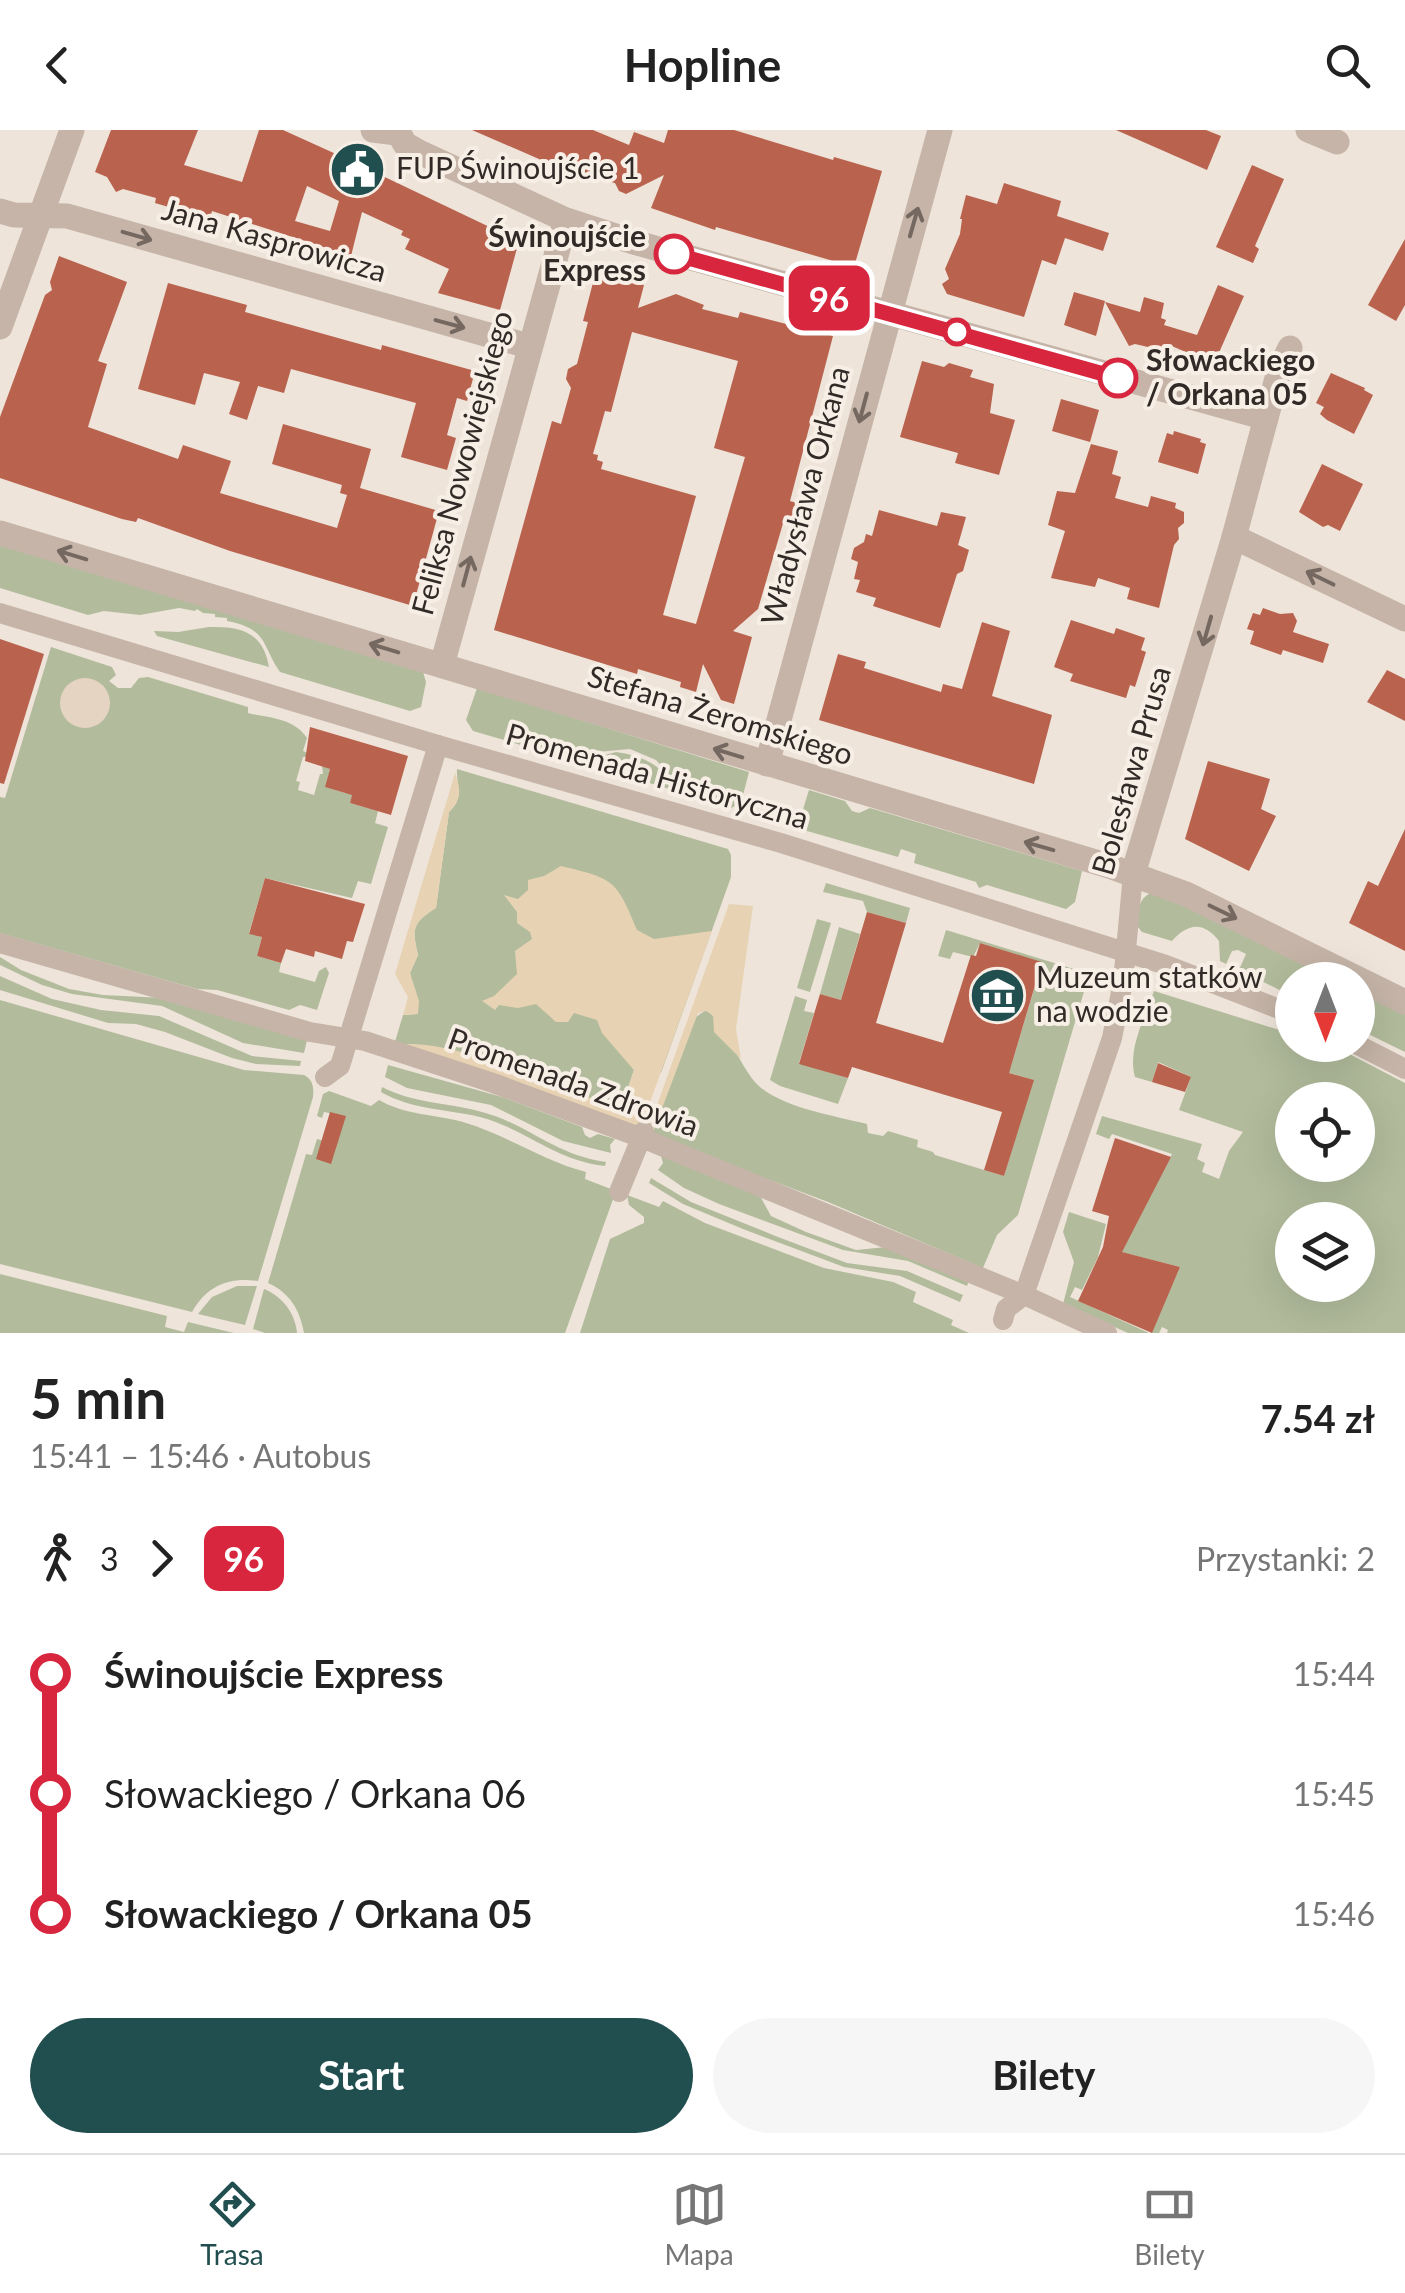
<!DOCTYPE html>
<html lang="pl">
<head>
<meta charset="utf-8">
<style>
  body { margin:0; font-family:Lato,sans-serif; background:#f6f6f6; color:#222; height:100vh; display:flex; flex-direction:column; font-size:38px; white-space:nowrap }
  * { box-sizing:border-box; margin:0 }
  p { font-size:32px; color:#767676 }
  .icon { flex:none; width:55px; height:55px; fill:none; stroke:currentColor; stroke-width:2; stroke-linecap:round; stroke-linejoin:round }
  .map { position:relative; height:1203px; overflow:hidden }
  .details { display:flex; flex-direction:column; background:#fff; flex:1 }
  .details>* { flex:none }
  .badge { padding:0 20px; border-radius:15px; font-size:35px; line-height:65px }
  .needle { width:65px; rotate:180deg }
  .buttons { position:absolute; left:1275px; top:832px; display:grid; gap:20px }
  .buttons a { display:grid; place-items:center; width:100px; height:100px; border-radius:50%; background:#fff; box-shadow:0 10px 40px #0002; font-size:50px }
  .map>.badge { position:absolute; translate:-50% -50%; box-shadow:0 0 0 5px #fff }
  .legs { display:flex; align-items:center; gap:15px; height:110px; padding:0 30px; font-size:32px }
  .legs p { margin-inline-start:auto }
  .summary { display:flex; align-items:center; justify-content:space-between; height:170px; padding:0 30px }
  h1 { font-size:55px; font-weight:700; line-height:75px }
  .button { display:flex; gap:20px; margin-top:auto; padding:20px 30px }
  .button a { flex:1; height:115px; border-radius:60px; background:#214e4f; color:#fff; font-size:40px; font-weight:700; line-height:115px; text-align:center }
  .button a+a { background:#f6f6f6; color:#222 }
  ul { padding:0 30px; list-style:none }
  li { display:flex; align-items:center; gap:35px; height:120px; font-size:38px }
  li i { display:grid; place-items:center; width:15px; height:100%; margin:0 12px; background:currentColor }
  li i::after { content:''; width:25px; height:25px; margin:-12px; border:8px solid; border-radius:50%; background:#fff }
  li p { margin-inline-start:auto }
  li:first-child i { background:linear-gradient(#0000 50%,currentColor 0) }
  li:last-child i { background:linear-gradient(currentColor 50%,#0000 0) }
  header { display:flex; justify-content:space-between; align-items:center; height:130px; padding:0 30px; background:#fff; font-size:45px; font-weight:700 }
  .tabs { display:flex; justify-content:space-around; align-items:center; height:140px; border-top:2px solid #e0e0e0; background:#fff; font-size:28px; color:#767676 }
  .tabs a { display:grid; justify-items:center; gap:5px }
  .tabs .selected { color:#214e4f }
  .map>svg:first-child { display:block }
  .green { fill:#b2bc9c; fill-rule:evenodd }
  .sand { fill:#e7d3b3 }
  .plaza { fill:#e5d4c2 }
  .building { fill:#b9624d; fill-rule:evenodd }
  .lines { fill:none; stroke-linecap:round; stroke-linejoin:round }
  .pedestrian { stroke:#c5b4a7; stroke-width:20 }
  .minor { stroke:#c5b4a7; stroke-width:25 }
  .tertiary { stroke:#c5b4a7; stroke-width:25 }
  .oneway { stroke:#746861 }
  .line-1-casing { stroke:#fff; stroke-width:22 }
  .line-1 { stroke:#d7263d; stroke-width:15 }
  .stop-1-dot { fill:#fff; stroke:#d7263d; stroke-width:5 }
  .labels { text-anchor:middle; stroke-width:8; stroke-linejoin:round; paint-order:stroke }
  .poi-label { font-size:30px; fill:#322a27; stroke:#f7eee6; text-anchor:start }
  .stop-label { font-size:30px; font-weight:bold; fill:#322a27; stroke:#f7eee6; text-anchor:end }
  .street-label { font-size:30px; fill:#322a27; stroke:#f7eee6 }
</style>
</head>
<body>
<header><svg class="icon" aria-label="back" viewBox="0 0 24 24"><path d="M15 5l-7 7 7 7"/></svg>Hopline<svg class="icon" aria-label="search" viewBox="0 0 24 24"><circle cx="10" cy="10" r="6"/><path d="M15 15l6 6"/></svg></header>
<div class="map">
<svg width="1405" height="1203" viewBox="0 0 1405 1203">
  <rect width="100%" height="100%" fill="#eee4da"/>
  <g class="green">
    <path d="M0,415L423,542L426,552L421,577L410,581L280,542C261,514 268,499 227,491V488L215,487V484L203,483L197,479L195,481L179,478L140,485L104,481L88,485L0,458Z"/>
    <path d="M209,497C241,496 263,502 269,537L157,506L154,501L178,502Z"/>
    <path d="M51,517L112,537L116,545L109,551L118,558H131L139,548L148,547L248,577V583C269,588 294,588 307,608L303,621L308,623L307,627H303L296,651L300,652L298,660L314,665L320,644H323L322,636L330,639L326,657L345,663L355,655L350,673L378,681L375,693L388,697L371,754L358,751L352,768L265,748L249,803L262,807L257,826L281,833L279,842L315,852L319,841L326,837L329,843L317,880L300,875L289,880L217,860L197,859L0,803V667L5,668Z"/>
    <polygon points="477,558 749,642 741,673 731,678 685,664 656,630 630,619 597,622 579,632 473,601 466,590"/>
    <path d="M616,622C640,625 667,636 673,660L599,638L598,627Z"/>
    <path d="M457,639L728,719L731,725V747L661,943L628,932L634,940L624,970L609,975L394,915L403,885L417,884L410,843L418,825C412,799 412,793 436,778L449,682C465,667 456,657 457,639Z"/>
    <polygon points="809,660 845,671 852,681 859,683 870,678 1082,741 1075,772 1066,779 987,755 979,758 976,752 914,733 916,724 901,719 898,727 807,701 800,696 800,689"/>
    <polygon points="826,753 910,778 906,793 867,782 863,771 823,762"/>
    <path d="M1154,762L1338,850H1292V866L1239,840L1246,824L1238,820L1232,821L1226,834L1220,831L1219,811C1203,790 1187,794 1172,811L1142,802L1138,797C1138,782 1137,767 1154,762Z"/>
    <polygon points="817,789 831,793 810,862 797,858"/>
    <polygon points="839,797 860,804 841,870 820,864"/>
    <path d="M946,800L1077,840L1076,844L1088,848L1018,1085L997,1105L983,1138L828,1072L652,1005L693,889L706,880C723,891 740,935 755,952C777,977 835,986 867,994L868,1003L883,1006L888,1001L918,1010L917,1017L933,1022L935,1025L1004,1046L1033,950L996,939L1011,936L1042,833L980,813L973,827L953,822L950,829L938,826Z"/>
    <polygon points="0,827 21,840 69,859 103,865 164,868 307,910 304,923 243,913 162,876 72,864 42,855 0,835"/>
    <polygon points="0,846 52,869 101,880 159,886 252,926 301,931 300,936 256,934 232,928 165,902 136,894 108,893 0,860"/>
    <polygon points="1358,860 1405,884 1405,922 1358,899"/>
    <path d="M1154,861L1286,902L1292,897V915H1332L1405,953V1203H1167L1168,1200L1162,1197L1159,1203H1151L1180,1137L1113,1120L1121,1090L1136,1094L1172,1024L1112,1004L1109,1009L1096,1004L1102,986L1202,1014L1197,1029L1205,1033L1202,1042L1219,1049L1229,1021L1243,1002L1179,980L1191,947L1158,932L1152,952L1135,947C1127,920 1145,887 1154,861ZM1292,970H1358V1035H1292ZM1292,1090H1358V1155H1292Z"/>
    <polygon points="795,866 807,870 804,881 814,883 799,933 848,948 838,974 780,956 770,950"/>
    <path d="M0,870L244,940L304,945C313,950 314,957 313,967L258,1151C228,1147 207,1156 192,1182L0,1134Z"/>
    <polygon points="388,935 502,967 582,997 585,1005 590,1008 598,1004 615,1009 610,1015 611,1023 563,1011 491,975 407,958 385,947"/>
    <path d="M382,957C415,974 447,972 482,982C528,994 554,1025 606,1032L605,1036C554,1030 526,999 480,987C446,979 413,980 381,962Z"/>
    <path d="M329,961L371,976L379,970C404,984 428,984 455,990C501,1001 540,1030 586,1042L585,1049L616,1061L565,1203H304C300,1180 290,1163 268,1153L306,1024L312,1025L317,1009L336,1014L345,986L324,982L322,988L317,986L323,964Z"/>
    <polygon points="661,1026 759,1064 771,1086 806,1102 856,1120 886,1117 969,1150 967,1156 908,1131 843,1120 719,1074 684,1058 658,1040 663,1033"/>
    <polygon points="651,1048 691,1072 778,1107 847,1133 907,1141 963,1165 960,1172 900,1146 844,1137 743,1099 683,1074 649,1053"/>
    <polygon points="627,1065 659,1077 663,1071 705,1093 824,1138 893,1152 916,1162 913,1172 953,1190 951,1195 969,1203 580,1203 610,1109 644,1093 644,1087 629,1075"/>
    <polygon points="1069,1082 1106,1094 1098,1127 1082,1160 1075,1157 1070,1167 1149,1203 1128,1203 1063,1174 1074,1132 1063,1102"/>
    <polygon points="0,1144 167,1186 165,1197 184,1202 188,1192 234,1203 0,1203"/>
    <polygon points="237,1156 257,1156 245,1195 198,1184 212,1167"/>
    <path d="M264,1159C283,1167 295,1183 297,1203H265L253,1199Z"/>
  </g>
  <g class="sand">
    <path d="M455,643C461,660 462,669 449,682L436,778C412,792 412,800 418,825L410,843L419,871L418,884L403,885L408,867L395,844Z"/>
    <path d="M561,736C614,749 616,749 637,800L654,809L712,801L640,1000L394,915C450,906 554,955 609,975L624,970L634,940L602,903L597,890L574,883L568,892H556L536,874L518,878L499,875L495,880L482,871L494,866L517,844L515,821L532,809L530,802L517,793V782L504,765L518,769L528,760V750L544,746Z"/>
    <polygon points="729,774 753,776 736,899 741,929 714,902 713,885 706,881 698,883 652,1005 647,1003"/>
  </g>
  <circle class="plaza" cx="85" cy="573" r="25"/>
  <g class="building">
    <path d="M111,0H198L184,35L242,52L259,0H283L347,29L519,111L500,180L438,163L449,139L405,119L410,109L401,105L403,101L362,82L351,126L212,81L210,89L155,73L156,68L123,59L116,62L107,47L95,42ZM307,56L339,71L330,101L295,91Z"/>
    <polygon points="472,0 593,0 629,15 634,2 664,13 668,0 734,0 833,30 834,27 882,41 854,137 716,97 715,100 651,78 664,45 626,64 619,61 615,53 564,41 551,41 539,29"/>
    <polygon points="1116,0 1206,0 1221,6 1207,40"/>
    <polygon points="1252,35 1284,49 1255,116 1259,119 1253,133 1216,117"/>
    <polygon points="1004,53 1061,71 1057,86 1109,103 1103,121 1065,108 1056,135 1042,130 1024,187 947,164 942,154 949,149 945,139 960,104 962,89 960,89 966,65 997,74"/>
    <polygon points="1405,109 1405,175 1396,191 1368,175"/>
    <polygon points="59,126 127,152 98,231 107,234 88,297 178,329 183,315 231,331 220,363 337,398 347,365 340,363 342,355 272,334 283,294 371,319 360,358 439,381 413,476 230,421 138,388 136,392 122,389 0,348 0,287 45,165 52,160 50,152"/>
    <path d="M596,141L644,155L638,178L676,164L704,175L702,179L738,188L740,182L833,206L790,371L797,373L792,392L784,390L758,479L733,501L752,507L734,574L721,570L703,534L696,562L680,557L681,552L638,539L637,544L494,500L552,291L561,294L571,258L566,249L568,239L577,234L588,192L583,191ZM632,202L738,231L714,318L745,327L696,494L663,485L696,366L601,339L603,332L597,330L598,325L593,324L605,281L611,282Z"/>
    <polygon points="168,153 247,175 245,182 381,220 382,215 475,241 467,271 457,268 447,305 456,308 447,340 401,327 416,273 291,239 284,263 258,256 247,290 229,284 240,252 204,243 195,275 138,259"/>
    <polygon points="1218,155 1244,166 1214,234 1167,214 1152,222 1148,217 1135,214 1129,216 1105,172 1140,182 1144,167 1164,173 1161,188 1166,190 1164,195 1197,205"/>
    <polygon points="1074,162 1105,171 1096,206 1064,195"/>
    <polygon points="922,231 944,237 949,233 973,240 970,247 994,254 990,283 1015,290 999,345 955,333 958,323 900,307"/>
    <polygon points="1331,243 1365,258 1364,260 1373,265 1354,304 1327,290 1320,284 1324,277 1316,273"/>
    <polygon points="1061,269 1099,280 1090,312 1052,301"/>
    <polygon points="1174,301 1201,309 1200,312 1206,314 1198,344 1158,332 1167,303 1173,305"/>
    <polygon points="1091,314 1118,321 1112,344 1121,347 1115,368 1148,377 1151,366 1176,373 1175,378 1184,382 1184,393 1178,398 1179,409 1174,415 1159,478 1127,469 1130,458 1098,448 1095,457 1051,448 1065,401 1048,395 1057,361 1075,363"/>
    <polygon points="1322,334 1363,354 1340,401 1328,395 1323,397 1299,382"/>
    <polygon points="879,380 937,396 941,382 966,387 958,415 969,420 963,441 957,444 940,498 873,476 876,468 856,462 860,450 854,449 858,432 851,429 854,418 864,412 866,404 872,406"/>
    <polygon points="1263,478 1280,484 1293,483 1297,491 1293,502 1329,514 1323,533 1283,520 1281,525 1250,514 1254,501 1247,499 1253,483 1260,485"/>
    <polygon points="1071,490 1114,504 1116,498 1145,508 1141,520 1146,522 1135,557 1130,555 1126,568 1070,551 1073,544 1054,537"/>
    <polygon points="982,492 1010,501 992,566 1052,585 1034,654 819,590 838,524 866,532 864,538 941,562 943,554 962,559"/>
    <polygon points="0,509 44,524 4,654 0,653"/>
    <polygon points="1387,540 1405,549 1405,591 1367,572"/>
    <polygon points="310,597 408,626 391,685 350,673 352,665 325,657 330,639 305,631"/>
    <polygon points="1208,631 1270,649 1261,679 1276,686 1249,741 1185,709"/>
    <polygon points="1405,699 1405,821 1349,793 1368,751 1378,756"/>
    <polygon points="265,748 365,774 353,812 347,811 342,829 315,821 314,827 286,819 281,833 257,826 262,807 249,804"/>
    <polygon points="867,782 906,793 876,893 943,913 971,825 976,826 980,813 1042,832 1009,943 1034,950 1004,1046 984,1040 1002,982 852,937 848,948 799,934 820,864 841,870"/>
    <polygon points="1158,933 1191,947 1185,962 1152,952"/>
    <polygon points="330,982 346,986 331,1034 316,1029"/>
    <polygon points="1115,1008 1171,1027 1122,1122 1180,1137 1152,1203 1078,1171 1103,1117 1109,1086 1092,1081"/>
  </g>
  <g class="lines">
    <g class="pedestrian">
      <polyline points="0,483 438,615 781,713 1166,835 1292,884"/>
      <polyline points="0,813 310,902 365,911 493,953 642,1008 1024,1165 1107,1203"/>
      <polyline points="1358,915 1405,939"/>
      <polyline points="325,947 340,936 438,615"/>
      <polyline points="619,1062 644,1001"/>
      <polyline points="1003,1190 1006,1179 1024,1165 1112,908 1123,852 1133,744"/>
    </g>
    <g class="minor">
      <polyline points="373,0 397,3"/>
      <polyline points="1308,0 1337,12"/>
      <polyline points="0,81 14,85 67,86 528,216"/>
      <polyline points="0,197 72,0"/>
      <polyline points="0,403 1109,736 1186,764 1405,872"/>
      <polyline points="1234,407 1405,489"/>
      <polyline points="442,535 566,90"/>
      <polyline points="767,634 940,0"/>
      <polyline points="1133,744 1234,407 1266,288"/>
    </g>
    <polyline class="tertiary" points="397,0 405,14 419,22 566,90 637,113 1266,288 1279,241 1290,218"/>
  </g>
  <defs><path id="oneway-shaft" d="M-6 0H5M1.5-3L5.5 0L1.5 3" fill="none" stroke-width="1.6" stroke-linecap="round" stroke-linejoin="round" transform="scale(2.5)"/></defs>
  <g class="oneway">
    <use href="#oneway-shaft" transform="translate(914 92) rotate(-74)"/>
    <use href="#oneway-shaft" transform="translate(137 106) rotate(16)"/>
    <use href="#oneway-shaft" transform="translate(450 194) rotate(15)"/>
    <use href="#oneway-shaft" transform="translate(863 278) rotate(105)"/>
    <use href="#oneway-shaft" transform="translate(72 425) rotate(-163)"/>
    <use href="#oneway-shaft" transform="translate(467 441) rotate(-75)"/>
    <use href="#oneway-shaft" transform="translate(1320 448) rotate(-154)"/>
    <use href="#oneway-shaft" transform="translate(1207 501) rotate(106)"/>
    <use href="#oneway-shaft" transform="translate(384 518) rotate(-163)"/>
    <use href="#oneway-shaft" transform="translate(728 623) rotate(-163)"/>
    <use href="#oneway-shaft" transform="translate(1039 716) rotate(-164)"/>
    <use href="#oneway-shaft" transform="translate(1223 782) rotate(26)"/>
  </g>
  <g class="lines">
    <defs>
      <polyline id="line-1" points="674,124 1118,248"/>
    </defs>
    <use href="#line-1" class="line-1-casing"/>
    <use href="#line-1" class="line-1"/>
  </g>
  <defs>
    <symbol id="civic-disc" viewBox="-11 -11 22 22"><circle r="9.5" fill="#214e4f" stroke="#f7eee6"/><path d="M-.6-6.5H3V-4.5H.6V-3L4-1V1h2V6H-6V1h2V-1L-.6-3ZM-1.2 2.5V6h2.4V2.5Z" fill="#fff"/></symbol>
    <symbol id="museum-disc" viewBox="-11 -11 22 22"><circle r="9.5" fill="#214e4f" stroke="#f7eee6"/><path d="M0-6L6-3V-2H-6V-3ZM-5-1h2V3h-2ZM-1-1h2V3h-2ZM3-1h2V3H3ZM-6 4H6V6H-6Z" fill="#fff"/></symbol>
  </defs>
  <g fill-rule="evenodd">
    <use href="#civic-disc" x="326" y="8" width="63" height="63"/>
    <use href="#museum-disc" x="966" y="834" width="63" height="63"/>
  </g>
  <g class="stop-1-dot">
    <circle cx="674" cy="124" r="18"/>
    <circle cx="957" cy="202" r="12"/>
    <circle cx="1118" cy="248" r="18"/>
  </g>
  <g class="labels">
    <g class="poi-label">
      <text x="396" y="49">FUP Świnoujście 1</text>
      <text x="1036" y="858">Muzeum statków<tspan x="1036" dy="34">na wodzie</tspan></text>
    </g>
    <g class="stop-label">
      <text x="646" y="117">Świnoujście<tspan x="646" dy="34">Express</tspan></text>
      <text x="1146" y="241" text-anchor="start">Słowackiego<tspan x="1146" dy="34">/ Orkana 05</tspan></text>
    </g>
    <g class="street-label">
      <text transform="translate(274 111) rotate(16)" y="10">Jana Kasprowicza</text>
      <text transform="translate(463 333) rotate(-75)" y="10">Feliksa Nowowiejskiego</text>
      <text transform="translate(806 366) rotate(-75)" y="10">Władysława Orkana</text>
      <text transform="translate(720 586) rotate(17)" y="10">Stefana Żeromskiego</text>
      <text transform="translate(1132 641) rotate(-74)" y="10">Bolesława Prusa</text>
      <text transform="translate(657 647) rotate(16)" y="10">Promenada Historyczna</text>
      <text transform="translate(573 953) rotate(20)" y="10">Promenada Zdrowia</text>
    </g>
  </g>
</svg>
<div class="buttons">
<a><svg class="needle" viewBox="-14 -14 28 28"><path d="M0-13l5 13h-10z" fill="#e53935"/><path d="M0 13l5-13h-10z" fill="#767676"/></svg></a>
<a><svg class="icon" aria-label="locate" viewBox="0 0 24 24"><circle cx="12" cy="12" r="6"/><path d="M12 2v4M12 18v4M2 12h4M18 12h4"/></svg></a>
<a><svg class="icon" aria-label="layers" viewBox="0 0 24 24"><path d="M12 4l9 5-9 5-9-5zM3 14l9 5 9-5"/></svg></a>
</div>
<b class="badge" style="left:829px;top:168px;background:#d7263d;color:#fff">96</b>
</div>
<section class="details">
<div class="summary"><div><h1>5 min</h1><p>15:41 – 15:46 · Autobus</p></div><b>7.54 zł</b></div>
<div class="legs"><svg class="icon" aria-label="walk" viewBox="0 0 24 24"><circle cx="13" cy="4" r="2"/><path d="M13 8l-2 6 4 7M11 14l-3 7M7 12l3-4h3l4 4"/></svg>3<svg class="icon" aria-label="forward" viewBox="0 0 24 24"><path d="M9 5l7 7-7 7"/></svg><b class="badge" style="background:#d7263d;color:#fff">96</b><p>Przystanki: 2</p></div>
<ul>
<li><i style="color:#d7263d"></i><b>Świnoujście Express</b><p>15:44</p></li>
<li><i style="color:#d7263d"></i><span>Słowackiego / Orkana 06</span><p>15:45</p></li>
<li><i style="color:#d7263d"></i><b>Słowackiego / Orkana 05</b><p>15:46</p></li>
</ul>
<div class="button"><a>Start</a><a>Bilety</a></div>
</section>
<nav class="tabs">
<a class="selected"><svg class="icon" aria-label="directions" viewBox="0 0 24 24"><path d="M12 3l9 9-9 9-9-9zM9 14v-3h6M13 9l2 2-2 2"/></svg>Trasa</a>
<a><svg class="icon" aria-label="map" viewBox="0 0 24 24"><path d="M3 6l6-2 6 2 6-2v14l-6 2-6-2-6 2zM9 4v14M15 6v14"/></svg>Mapa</a>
<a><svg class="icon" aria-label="tickets" viewBox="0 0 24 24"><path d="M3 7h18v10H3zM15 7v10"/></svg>Bilety</a>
</nav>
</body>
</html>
